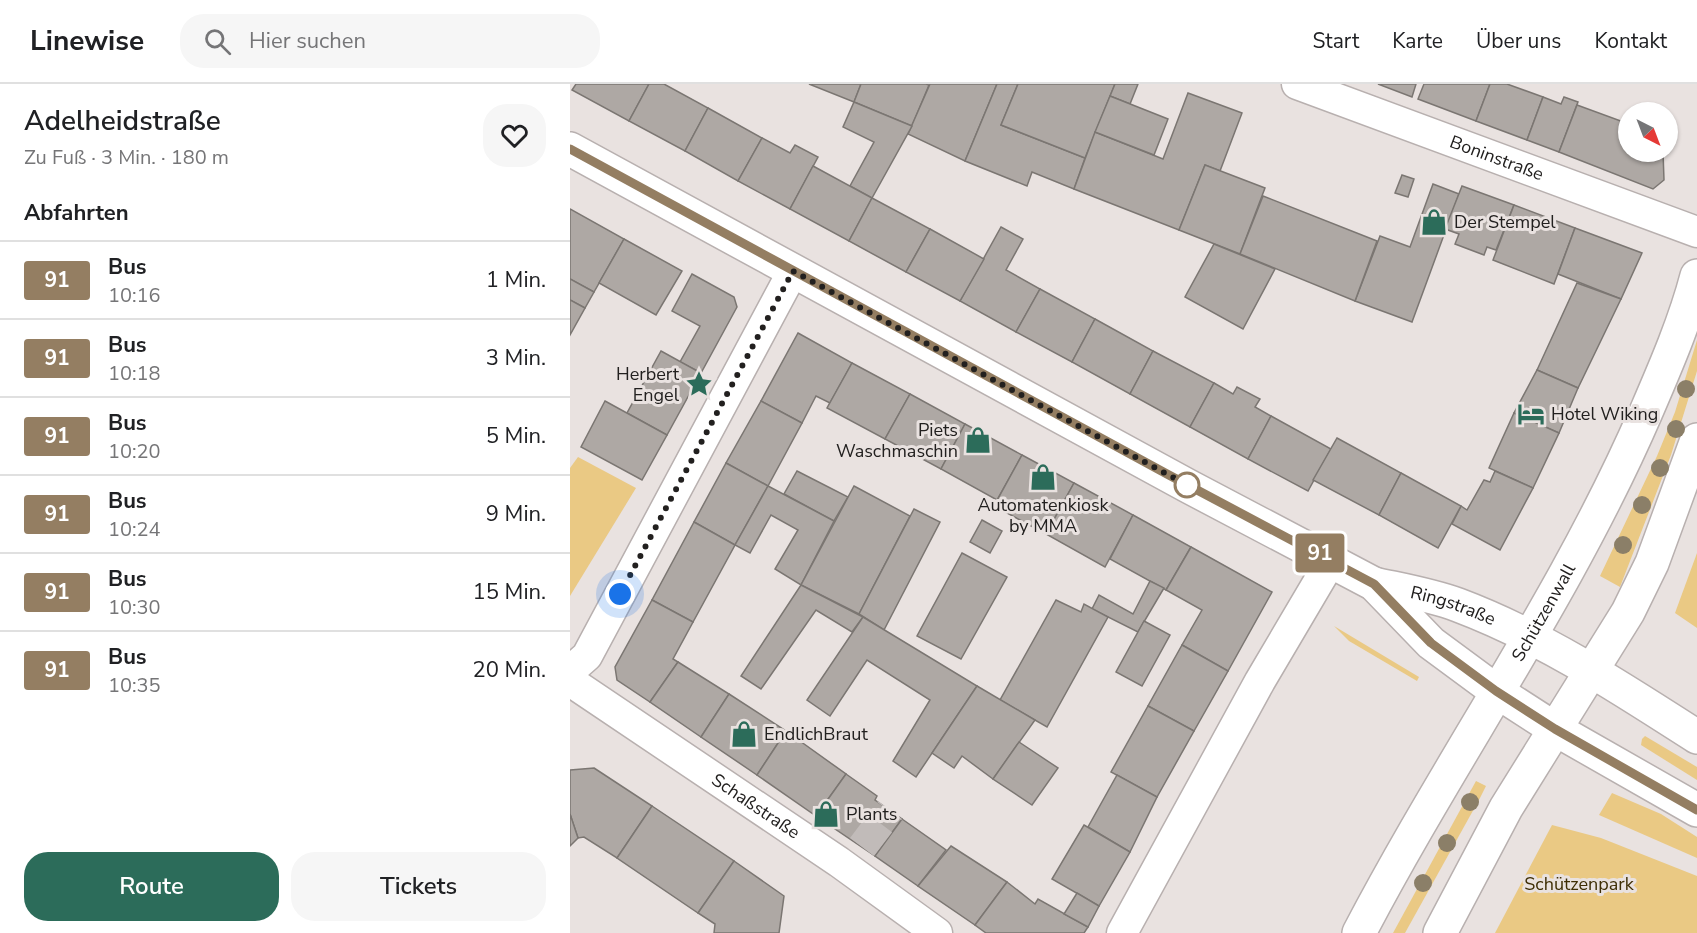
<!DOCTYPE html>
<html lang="de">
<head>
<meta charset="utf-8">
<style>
  body { margin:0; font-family:"Nunito Sans",sans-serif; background:#f6f6f6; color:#202124; height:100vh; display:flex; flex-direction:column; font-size:22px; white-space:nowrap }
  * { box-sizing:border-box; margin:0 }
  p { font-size:20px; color:#757577 }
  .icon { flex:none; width:33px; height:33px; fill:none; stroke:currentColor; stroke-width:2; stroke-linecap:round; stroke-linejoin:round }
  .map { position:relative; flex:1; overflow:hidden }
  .details { display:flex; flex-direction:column; background:#fff; width:570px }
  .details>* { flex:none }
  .badge { padding:0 12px; border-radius:4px; font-size:21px; line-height:39px }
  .needle { width:39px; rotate:138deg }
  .buttons { position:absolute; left:1048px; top:18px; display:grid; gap:12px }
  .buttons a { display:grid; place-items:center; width:60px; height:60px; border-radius:50%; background:#fff; box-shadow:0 2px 4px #0004; font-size:30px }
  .you { position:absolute; width:30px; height:30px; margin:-15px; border:4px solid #fff; border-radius:50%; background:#1a73e8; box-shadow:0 0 0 9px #1a73e833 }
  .map>.badge { position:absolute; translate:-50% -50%; box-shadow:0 0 0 3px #fff }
  h2 { padding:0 24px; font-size:22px; line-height:54px }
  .round { display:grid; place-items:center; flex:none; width:63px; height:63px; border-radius:24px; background:#f6f6f6 }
  .overview { display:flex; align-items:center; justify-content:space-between; height:102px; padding:0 24px }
  h1 { font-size:28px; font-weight:600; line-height:45px }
  .primary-button { display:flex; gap:12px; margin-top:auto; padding:12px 24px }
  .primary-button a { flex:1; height:69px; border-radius:24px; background:#2c6c5a; color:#fff; font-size:24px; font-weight:600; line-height:69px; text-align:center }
  .primary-button a+a { background:#f6f6f6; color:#202124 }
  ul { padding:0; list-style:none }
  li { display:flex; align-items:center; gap:18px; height:78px; padding:0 24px; border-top:2px solid #e0e0e0 }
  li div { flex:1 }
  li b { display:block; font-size:22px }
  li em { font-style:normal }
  li .badge { min-width:66px; font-weight:700; text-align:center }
  header { display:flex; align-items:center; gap:36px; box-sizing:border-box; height:84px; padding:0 30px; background:#fff; border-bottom:2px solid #e0e0e0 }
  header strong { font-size:28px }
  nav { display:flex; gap:33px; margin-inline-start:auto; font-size:21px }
  .search { width:420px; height:54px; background:#f6f6f6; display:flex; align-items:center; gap:15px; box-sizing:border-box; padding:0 21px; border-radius:24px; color:#757577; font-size:22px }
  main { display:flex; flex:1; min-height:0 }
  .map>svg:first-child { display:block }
  .green { fill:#eac984 }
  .building { fill:#aea8a4; stroke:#7b7672; stroke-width:1.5 }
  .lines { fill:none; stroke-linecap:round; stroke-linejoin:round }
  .minor-tunnel { stroke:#c1bbb9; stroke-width:30; stroke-dasharray:30 15; stroke-linecap:butt }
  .minor-casing { stroke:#b8b0af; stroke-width:33 }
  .major-casing { stroke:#b8b0af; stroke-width:36 }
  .minor { stroke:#fff; stroke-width:30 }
  .major { stroke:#fff; stroke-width:33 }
  .tree { fill:#8b7f68 }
  .line-casing { stroke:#fff; stroke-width:14 }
  .line { stroke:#947e62; stroke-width:9 }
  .walk { stroke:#22201f; stroke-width:6; stroke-dasharray:0 10.8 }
  .stop-dot { fill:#fff; stroke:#947e62; stroke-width:3 }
  .labels { text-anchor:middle; stroke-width:6; stroke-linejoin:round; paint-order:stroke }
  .street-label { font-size:18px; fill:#22201f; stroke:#e9e2e0 }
  .poi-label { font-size:18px; fill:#22201f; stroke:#e9e2e0; text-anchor:start }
  .park-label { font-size:18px; fill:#3e2e05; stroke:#e9e2e0 }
</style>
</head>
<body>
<header>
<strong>Linewise</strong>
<div class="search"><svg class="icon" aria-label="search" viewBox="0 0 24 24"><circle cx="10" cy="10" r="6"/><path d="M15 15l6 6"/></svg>Hier suchen</div>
<nav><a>Start</a><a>Karte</a><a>Über uns</a><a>Kontakt</a></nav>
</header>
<main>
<section class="details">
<div class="overview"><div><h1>Adelheidstraße</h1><p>Zu Fuß · 3 Min. · 180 m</p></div><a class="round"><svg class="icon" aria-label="heart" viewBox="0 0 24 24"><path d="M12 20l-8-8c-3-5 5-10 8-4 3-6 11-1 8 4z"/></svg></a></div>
<h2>Abfahrten</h2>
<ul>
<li><span class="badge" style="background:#947e62;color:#fff">91</span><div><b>Bus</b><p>10:16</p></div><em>1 Min.</em></li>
<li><span class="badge" style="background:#947e62;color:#fff">91</span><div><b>Bus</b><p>10:18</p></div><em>3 Min.</em></li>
<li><span class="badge" style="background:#947e62;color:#fff">91</span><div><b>Bus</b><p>10:20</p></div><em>5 Min.</em></li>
<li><span class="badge" style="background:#947e62;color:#fff">91</span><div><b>Bus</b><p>10:24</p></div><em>9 Min.</em></li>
<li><span class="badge" style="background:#947e62;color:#fff">91</span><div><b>Bus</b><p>10:30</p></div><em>15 Min.</em></li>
<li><span class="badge" style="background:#947e62;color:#fff">91</span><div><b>Bus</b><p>10:35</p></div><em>20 Min.</em></li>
</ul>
<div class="primary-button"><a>Route</a><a>Tickets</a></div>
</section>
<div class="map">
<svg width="1127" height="849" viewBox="0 0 1127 849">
  <rect width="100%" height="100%" fill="#e9e2e0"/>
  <g class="green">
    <polygon points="1127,256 1127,287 1101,371 1050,503 1030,492 1087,372 1105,328"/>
    <polygon points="8,373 66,404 0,512 0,384"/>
    <polygon points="1127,469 1127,544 1105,529"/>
    <polygon points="764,542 849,593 847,597 779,557"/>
    <polygon points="1075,652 1127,683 1127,696 1071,661 1072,655"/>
    <polygon points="906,697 916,702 910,714 835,849 823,849"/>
    <polygon points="1042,709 1091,730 1127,753 1127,774 1029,731"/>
    <polygon points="982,741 1031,754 1127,792 1127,849 925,849"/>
  </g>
  <g class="building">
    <polygon points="6,0 79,0 59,37 2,6"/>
    <polygon points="79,0 94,0 138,24 115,67 59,37"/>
    <polygon points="239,0 291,0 284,18"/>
    <polygon points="291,0 356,0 359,1 342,42 284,18"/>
    <polygon points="360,0 427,0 395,77 338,50"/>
    <polygon points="427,0 448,0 431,41 515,74 504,105 462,88 457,102 395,77"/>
    <polygon points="448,0 545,0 515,74 431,41"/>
    <polygon points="545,0 568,0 560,20 540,12"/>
    <polygon points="808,0 846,0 842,13"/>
    <polygon points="854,0 920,0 906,37 848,15"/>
    <polygon points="920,0 937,0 973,13 957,56 906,37"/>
    <polygon points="618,9 672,29 650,87 635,81 609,146 504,105 525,48 593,75"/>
    <polygon points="540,12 598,35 584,71 525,48"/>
    <polygon points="973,13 991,20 994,13 1008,18 989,68 957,56"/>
    <polygon points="284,18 342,42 302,114 280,102 304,58 273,43"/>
    <polygon points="1007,21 1059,40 1059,68 1093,68 1094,96 1083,105 989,68"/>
    <polygon points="138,24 192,54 168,97 115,67"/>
    <polygon points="192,54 220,69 225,61 248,73 220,125 168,97"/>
    <polygon points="635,81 695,104 670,170 609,146"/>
    <polygon points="243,82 302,114 279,157 220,125"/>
    <polygon points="832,91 844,95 838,113 825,109"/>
    <polygon points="863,100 889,110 842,238 785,217 810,152 840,163"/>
    <polygon points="892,102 944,121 926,166 917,163 914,171 885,160 889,150 875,145"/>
    <polygon points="693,112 807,157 785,217 670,170"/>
    <polygon points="302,114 360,145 336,188 279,157"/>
    <polygon points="944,121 1005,144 984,200 923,176"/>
    <polygon points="0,125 54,155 24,208 0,195"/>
    <polygon points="431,143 453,155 436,186 470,205 446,248 390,217"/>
    <polygon points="1005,144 1072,169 1051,215 988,190"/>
    <polygon points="360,145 414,175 390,217 336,188"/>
    <polygon points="54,155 112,187 86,231 29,199"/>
    <polygon points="644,160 705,185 673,245 615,213"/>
    <polygon points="122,190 164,213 167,223 131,289 110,278 130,242 102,227"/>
    <polygon points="0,195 24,208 15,224 0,216"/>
    <polygon points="1007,199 1051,215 1008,304 967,286"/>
    <polygon points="470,205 525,235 502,278 446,248"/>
    <polygon points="0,216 15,224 0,251"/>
    <polygon points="525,235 583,267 560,310 502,278"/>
    <polygon points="228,249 282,279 260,319 246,312 232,339 191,317"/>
    <polygon points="91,267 131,289 97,351 57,329"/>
    <polygon points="583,267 644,299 620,343 560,310"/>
    <polygon points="282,279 340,310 315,355 257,324"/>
    <polygon points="967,286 1008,304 989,349 944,329"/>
    <polygon points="644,299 663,310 667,303 690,315 685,323 701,332 678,375 620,343"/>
    <polygon points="340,310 395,340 371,385 315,355"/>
    <polygon points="35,317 97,351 72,396 11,363"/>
    <polygon points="191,317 232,339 198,402 156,379"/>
    <polygon points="944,329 989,349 963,404 919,384"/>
    <polygon points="701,332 761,365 738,407 678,375"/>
    <polygon points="395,340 452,371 427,416 371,385"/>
    <polygon points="767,354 831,389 809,431 743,396"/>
    <polygon points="452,371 504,399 476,450 424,422"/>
    <polygon points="156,379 198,402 165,461 124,438"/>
    <polygon points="227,387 278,413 264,437 214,410"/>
    <polygon points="925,387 963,404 930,466 882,440 891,422 897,426 914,396 920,398"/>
    <polygon points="831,389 891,422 868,464 809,431"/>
    <polygon points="504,399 563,431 535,483 476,450"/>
    <polygon points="198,402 264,437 231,501 205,485 228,446 201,431 180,469 165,461"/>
    <polygon points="284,402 340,432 289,530 231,501"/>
    <polygon points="344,425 370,438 314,546 289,530"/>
    <polygon points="563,431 621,463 596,506 540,475"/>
    <polygon points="412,436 432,447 420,469 400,458"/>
    <polygon points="124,438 165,461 123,538 82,516"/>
    <polygon points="621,463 702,508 658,587 612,561 632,526 596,506"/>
    <polygon points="392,469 437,493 391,575 347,552"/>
    <polygon points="580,497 594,504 568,548 522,525 529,511 563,530"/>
    <polygon points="231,501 293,533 282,548 246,526 191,605 171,592"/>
    <polygon points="82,516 123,538 103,575 108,578 80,618 47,596 45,583"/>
    <polygon points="486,516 511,528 514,520 538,533 477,643 430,616"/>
    <polygon points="293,533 407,602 346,693 323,677 360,616 297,576 260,632 237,616"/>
    <polygon points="574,537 600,551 572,602 546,588"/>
    <polygon points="612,561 658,587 624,647 578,622"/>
    <polygon points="108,578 159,610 131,653 80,618"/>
    <polygon points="407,602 465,636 423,695 392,672 384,684 362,669"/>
    <polygon points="159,610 216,647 187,691 131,653"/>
    <polygon points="578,622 624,647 587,713 541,688"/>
    <polygon points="216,647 276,690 246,732 187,691"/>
    <polygon points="449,658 488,684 462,721 423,695"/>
    <polygon points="24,684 82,722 47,774 14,753 8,754 0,730 0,686"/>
    <polygon points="276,690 307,712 305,716 332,735 305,772 246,732"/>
    <polygon points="547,691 587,713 560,768 518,743"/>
    <polygon points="82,722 164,777 128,829 47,774"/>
    <polygon points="0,730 8,754 0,762"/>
    <polygon points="332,735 376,766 348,802 305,772"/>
    <polygon points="514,741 560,768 529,822 482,795"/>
    <polygon points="381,762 437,798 405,841 348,802"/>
    <polygon points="164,777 214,812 209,849 144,849 145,840 128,829"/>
    <polygon points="437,798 465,820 468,815 518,843 514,849 416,849 405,841"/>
    <polygon points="507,809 529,822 518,843 494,830"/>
  </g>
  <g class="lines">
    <polyline class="minor-tunnel" points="292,763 320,726"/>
    <defs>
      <g id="minor">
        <path id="s1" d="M727,0L1127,148"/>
        <polyline points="0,587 17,572 223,187"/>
        <path id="s2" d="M0,597L269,778L367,849"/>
        <polyline points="552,849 690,597 762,475"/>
      </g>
      <g id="major">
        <polyline points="0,65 618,402 804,500 861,559 926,607 985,645 1127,726"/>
        <path id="s3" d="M804,500C831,506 861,511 888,521C973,553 1051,604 1127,653"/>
        <path id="s4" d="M789,849C881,673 997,511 1076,328C1095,284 1115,238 1127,192"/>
        <polyline points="870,849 936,724 1058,528 1082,479 1127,356"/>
      </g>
    </defs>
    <use href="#minor" class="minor-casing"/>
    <use href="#major" class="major-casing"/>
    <use href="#minor" class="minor"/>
    <use href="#major" class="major"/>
  </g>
  <g class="tree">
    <circle cx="1116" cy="305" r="9"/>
    <circle cx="1106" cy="345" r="9"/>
    <circle cx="1090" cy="384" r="9"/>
    <circle cx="1072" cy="421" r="9"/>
    <circle cx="1053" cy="461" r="9"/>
    <circle cx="900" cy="718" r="9"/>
    <circle cx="877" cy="759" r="9"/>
    <circle cx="853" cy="799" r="9"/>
  </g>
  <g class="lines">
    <defs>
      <polyline id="line" points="0,65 597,390 804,500 861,559 926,607 985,645 1127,726"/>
    </defs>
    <use href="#line" class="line-casing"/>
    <use href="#line" class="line"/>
    <polyline class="walk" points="50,510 223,187 617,401"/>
  </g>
  <defs>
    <symbol id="shop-bare" viewBox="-9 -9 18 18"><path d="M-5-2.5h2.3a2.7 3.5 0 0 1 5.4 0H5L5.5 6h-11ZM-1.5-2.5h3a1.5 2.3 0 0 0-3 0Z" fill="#2c6c5a" stroke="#e9e2e0" stroke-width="2.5" paint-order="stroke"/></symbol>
    <symbol id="sight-bare" viewBox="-9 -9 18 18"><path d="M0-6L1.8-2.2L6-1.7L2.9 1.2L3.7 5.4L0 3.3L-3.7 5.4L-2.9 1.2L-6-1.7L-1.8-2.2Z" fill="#2c6c5a" stroke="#e9e2e0" stroke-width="2.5" paint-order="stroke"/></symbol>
    <symbol id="hotel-bare" viewBox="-9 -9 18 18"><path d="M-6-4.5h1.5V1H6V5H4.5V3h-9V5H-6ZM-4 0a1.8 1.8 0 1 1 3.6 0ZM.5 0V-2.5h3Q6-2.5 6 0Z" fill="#2c6c5a" stroke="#e9e2e0" stroke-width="2.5" paint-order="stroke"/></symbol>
  </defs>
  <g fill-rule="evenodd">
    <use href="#shop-bare" x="845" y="119" width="38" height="38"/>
    <use href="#sight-bare" x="110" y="281" width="38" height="38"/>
    <use href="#hotel-bare" x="942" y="311" width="38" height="38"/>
    <use href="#shop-bare" x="389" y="337" width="38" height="38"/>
    <use href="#shop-bare" x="454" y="374" width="38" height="38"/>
    <use href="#shop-bare" x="155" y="631" width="38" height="38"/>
    <use href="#shop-bare" x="237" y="711" width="38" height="38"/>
  </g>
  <circle class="stop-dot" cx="617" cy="401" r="12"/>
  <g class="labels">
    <g class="street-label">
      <text dy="6" stroke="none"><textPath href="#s1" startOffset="213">Boninstraße</textPath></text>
      <text dy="6" stroke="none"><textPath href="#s3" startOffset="82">Ringstraße</textPath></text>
      <text dy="6" stroke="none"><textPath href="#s4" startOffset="370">Schützenwall</textPath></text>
      <text dy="6" stroke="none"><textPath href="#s2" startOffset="224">Schaßstraße</textPath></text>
    </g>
    <g class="poi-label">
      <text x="884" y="144">Der Stempel</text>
      <text x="109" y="296" text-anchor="end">Herbert<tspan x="109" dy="21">Engel</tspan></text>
      <text x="981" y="336">Hotel Wiking</text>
      <text x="388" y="352" text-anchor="end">Piets<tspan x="388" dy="21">Waschmaschin</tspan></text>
      <text x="473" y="427" text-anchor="middle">Automatenkiosk<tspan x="473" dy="21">by MMA</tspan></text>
      <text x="194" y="656">EndlichBraut</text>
      <text x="276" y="736">Plants</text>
    </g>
    <g class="park-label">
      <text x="1009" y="806">Schützenpark</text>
    </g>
  </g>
</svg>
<div class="buttons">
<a><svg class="needle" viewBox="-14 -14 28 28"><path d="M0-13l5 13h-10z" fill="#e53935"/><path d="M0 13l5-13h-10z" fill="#757577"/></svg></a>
</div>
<div class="you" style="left:50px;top:510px"></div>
<b class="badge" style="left:750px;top:469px;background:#947e62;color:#fff">91</b>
</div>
</main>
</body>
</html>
